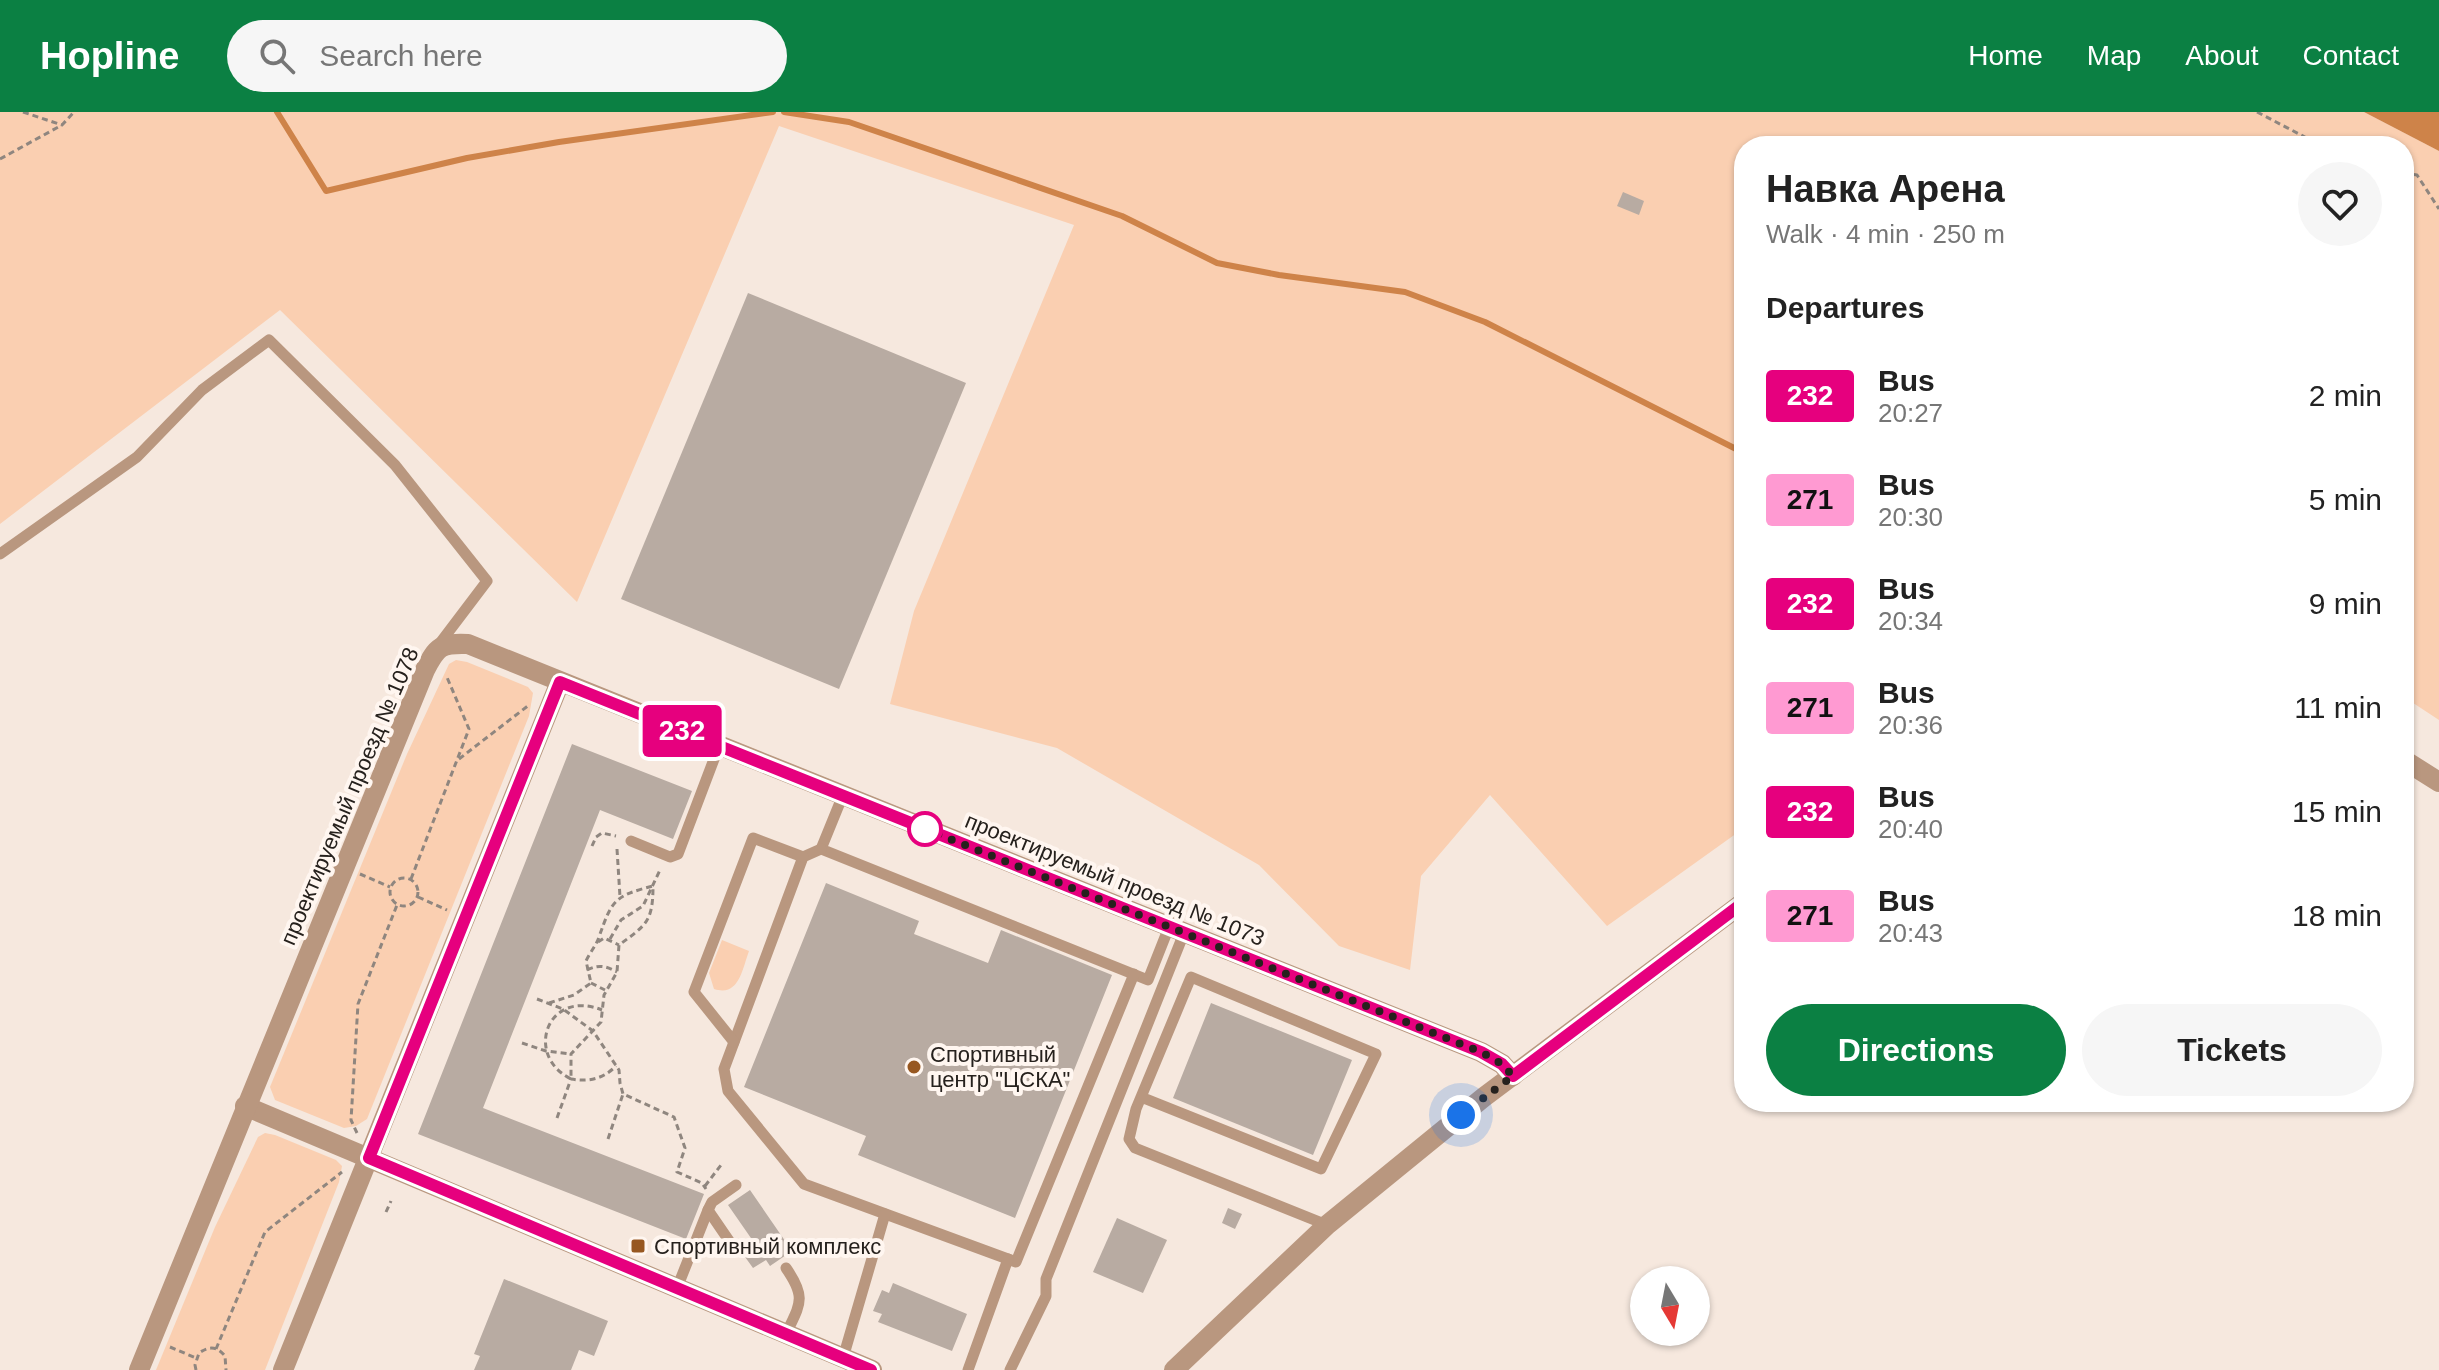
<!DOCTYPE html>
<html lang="en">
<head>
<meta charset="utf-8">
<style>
  body { margin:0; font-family:Arial,sans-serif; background:#f6f6f6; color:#222; height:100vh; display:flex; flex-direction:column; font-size:30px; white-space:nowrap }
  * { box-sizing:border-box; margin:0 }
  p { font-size:26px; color:#767676 }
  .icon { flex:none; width:44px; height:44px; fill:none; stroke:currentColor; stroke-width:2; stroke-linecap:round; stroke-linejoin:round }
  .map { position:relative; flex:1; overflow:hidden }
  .drawer { position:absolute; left:1734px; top:24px; width:680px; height:976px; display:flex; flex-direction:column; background:#fff; border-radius:32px; box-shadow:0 2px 6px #0004 }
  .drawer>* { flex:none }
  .badge { padding:0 16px; border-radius:6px; font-size:28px; line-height:52px }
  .needle { width:52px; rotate:170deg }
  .buttons { position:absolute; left:1630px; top:1154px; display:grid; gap:16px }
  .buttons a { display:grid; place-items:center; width:80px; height:80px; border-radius:50%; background:#fff; box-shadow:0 2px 6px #0004; font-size:40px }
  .you { position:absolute; width:40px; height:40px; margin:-20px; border:6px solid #fff; border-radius:50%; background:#1a73e8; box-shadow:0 0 0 12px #1a73e833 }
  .map>.badge { position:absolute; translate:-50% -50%; box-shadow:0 0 0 4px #fff }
  h2 { padding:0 32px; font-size:30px; line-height:72px }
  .round { display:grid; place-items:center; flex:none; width:84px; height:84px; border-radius:42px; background:#f6f6f6 }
  .headline { display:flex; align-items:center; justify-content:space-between; height:136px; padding:0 32px }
  h1 { font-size:38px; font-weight:700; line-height:60px }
  .primary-button { display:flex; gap:16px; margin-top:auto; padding:16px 32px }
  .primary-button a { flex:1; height:92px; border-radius:48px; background:#0b8043; color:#fff; font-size:32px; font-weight:700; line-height:92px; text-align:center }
  .primary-button a+a { background:#f6f6f6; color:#222 }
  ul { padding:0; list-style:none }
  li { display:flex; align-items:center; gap:24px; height:104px; padding:0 32px }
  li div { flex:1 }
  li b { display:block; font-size:30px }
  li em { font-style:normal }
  li .badge { min-width:88px; font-weight:700; text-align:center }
  header { display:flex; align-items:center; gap:48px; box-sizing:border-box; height:112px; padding:0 40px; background:#0b8043; color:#fff }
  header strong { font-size:38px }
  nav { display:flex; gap:44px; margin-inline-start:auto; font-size:28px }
  .search { width:560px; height:72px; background:#f6f6f6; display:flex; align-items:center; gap:20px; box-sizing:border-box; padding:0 28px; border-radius:44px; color:#767676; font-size:30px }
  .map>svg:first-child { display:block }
  .green { fill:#facfb1 }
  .water { fill:#ce8349 }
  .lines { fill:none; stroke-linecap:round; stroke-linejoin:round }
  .stream { stroke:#ce8349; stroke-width:6 }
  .building { fill:#b8aba2 }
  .path { stroke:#8f867f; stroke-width:3; stroke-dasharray:6 4; stroke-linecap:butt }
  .service { stroke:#b9977f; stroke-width:11 }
  .minor { stroke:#b9977f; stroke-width:20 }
  .line-casing { stroke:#fff; stroke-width:18 }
  .line { stroke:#e6007e; stroke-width:12 }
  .walk { stroke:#26211d; stroke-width:8; stroke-dasharray:0 14.4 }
  .stop-dot { fill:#fff; stroke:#e6007e; stroke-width:4 }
  .poi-dot { fill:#975720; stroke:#fff6f0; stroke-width:3 }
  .labels { text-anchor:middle; stroke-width:8; stroke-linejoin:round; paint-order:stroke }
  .street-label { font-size:22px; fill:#26211d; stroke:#fff6f0 }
  .poi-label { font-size:22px; fill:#26211d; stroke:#fff6f0; text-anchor:start }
</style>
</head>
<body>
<header>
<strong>Hopline</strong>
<div class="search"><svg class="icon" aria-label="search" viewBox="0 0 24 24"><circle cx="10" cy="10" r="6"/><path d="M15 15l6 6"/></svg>Search here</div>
<nav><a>Home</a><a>Map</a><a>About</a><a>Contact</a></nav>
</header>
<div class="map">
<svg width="2439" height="1258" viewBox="0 0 2439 1258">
  <rect width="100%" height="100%" fill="#f6e8de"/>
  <g class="green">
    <polygon points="0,0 2364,0 2439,39 2439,608 2404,585 2404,34 1744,34 1744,716 1607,814 1490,683 1421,764 1410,858 1339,834 1259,753 1057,636 890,592 914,499 1074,113 779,14 577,490 280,198 0,412"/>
    <polygon points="456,548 467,550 528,575 533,581 529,604 367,1007 356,1014 344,1016 275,988 270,975 407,642 449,552"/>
    <path d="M722,828L749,839C742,858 739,885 714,877L709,861Z"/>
    <polygon points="265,1021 275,1023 336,1048 342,1054 339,1070 265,1258 156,1258 215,1115 258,1025"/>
  </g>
  <polygon class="water" points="2364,0 2439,0 2439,39"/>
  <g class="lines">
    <g class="stream">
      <polyline points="277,0 326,79 467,46 559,30 773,0"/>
      <polyline points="784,0 849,10 1122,104 1217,151 1279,163 1405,180 1485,210 1744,341"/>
    </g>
  </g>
  <g class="building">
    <polygon points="1623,80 1644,89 1639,103 1617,94"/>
    <polygon points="748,181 966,271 839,577 621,487"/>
    <polygon points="572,632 692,679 673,727 600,698 483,996 704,1082 686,1127 418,1022"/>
    <polygon points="826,771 919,809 914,822 988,851 1001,818 1112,863 1015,1106 858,1043 866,1024 744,975"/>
    <polygon points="1211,891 1352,948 1313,1043 1173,986"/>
    <polygon points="750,1078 792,1139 770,1154 766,1148 753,1156 740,1138 753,1129 728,1093"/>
    <polygon points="1228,1096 1242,1102 1235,1117 1222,1111"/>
    <polygon points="1117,1106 1167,1128 1143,1181 1093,1160"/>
    <polygon points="504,1167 608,1209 594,1244 579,1238 571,1258 474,1258 480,1244 474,1242"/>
    <polygon points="893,1171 967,1202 952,1239 878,1210 882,1202 873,1199 882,1178 889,1181"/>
  </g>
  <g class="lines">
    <g class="path">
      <polyline points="23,0 62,13"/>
      <polyline points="2257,0 2322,34"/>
      <polyline points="0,47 62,13 74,0"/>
      <polyline points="2404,61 2417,63 2439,97"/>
      <polyline points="459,647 529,593"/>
      <polyline points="592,734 596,725 602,721 616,724"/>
      <polyline points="617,737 620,785"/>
      <polyline points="360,762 390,775"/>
      <circle cx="404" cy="780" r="14"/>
      <polyline points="411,767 469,617 446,563"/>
      <polyline points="418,785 447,798"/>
      <polyline points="610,827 621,808 643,794 660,758"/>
      <polyline points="598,830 604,826 619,833"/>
      <path d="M587,858C599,852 606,854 617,860"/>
      <polyline points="591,871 605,878"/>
      <polyline points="537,887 563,897 593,919 619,958 620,971 623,982 674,1005 685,1036 677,1060 702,1071 706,1077"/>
      <path d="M549,891L574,883L591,871L586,849C590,840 596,834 599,825C612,788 614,784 653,774C653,810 646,813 619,833L617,860L604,883L601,910L571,942V967C523,943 548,876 602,898"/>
      <polyline points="522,931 546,939 571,942"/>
      <path d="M557,1006L571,967C589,970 603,967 616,954"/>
      <polyline points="357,1021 351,1008 358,892 397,793"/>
      <polyline points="608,1027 623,982"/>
      <polyline points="705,1074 721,1053"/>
      <polyline points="386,1100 391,1089"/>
      <polyline points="170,1235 196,1246"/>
      <polyline points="216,1237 265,1120 342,1060"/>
      <path d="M196,1258L195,1253L199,1241C209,1234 217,1234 225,1244L226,1258"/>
    </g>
    <g class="service">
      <polyline points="0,442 137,345 202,278 269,228 395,353 487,469 437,535"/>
      <polyline points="843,683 821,737 1148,868 1169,815"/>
      <polyline points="631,729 670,745 678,742 719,634"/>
      <polyline points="821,737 803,745 724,957 728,979 804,1072 1016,1150 1134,862"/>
      <polyline points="734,930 694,880 753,726 803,745"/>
      <polyline points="1141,985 1321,1057 1376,942 1191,865 1136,997 1129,1027 1135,1036 1327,1113"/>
      <polyline points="708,1098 732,1133"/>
      <polyline points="677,1176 708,1098 712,1090 736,1073"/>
      <path d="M786,1222C800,1192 807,1186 786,1156"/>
      <polyline points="843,1246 885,1102"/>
      <polyline points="968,1258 1008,1147"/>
      <polyline points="1010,1258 1046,1184 1046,1167 1184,821"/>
    </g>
    <g class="minor">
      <polyline points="2404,648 2439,670"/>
      <polyline points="245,994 872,1258"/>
      <path d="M139,1258L425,558C437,534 441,531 468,532L1481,940L1502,952L1513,964"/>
      <polyline points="283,1258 560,570"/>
      <polyline points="1174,1258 1327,1113 1484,985 1744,790"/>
    </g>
  </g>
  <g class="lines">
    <defs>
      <polyline id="line" points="871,1258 369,1046 560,570 1481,940 1502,952 1513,964 1744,790"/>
    </defs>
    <use href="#line" class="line-casing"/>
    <use href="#line" class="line"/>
    <polyline class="walk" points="925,717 1481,940 1502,952 1513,964 1461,1003"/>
  </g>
  <circle class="stop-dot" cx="925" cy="717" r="16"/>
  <g class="poi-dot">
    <circle cx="914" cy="955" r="8"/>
    <rect x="630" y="1126" width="16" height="16" rx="4"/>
  </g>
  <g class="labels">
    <g class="street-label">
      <text transform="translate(349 684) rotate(-67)" y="8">проектируемый проезд № 1078</text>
      <text transform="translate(1115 767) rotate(22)" y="8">проектируемый проезд № 1073</text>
    </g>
    <g class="poi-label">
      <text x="930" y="950">Спортивный<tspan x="930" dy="25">центр "ЦСКА"</tspan></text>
      <text x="654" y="1142">Спортивный комплекс</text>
    </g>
  </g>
</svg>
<div class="buttons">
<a><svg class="needle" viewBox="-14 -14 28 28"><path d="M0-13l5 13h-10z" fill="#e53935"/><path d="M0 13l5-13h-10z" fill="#767676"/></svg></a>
</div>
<div class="you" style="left:1461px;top:1003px"></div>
<b class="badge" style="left:682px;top:619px;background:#e6007e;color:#fff">232</b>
<section class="drawer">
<div class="headline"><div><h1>Навка Арена</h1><p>Walk · 4 min · 250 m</p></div><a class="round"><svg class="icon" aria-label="heart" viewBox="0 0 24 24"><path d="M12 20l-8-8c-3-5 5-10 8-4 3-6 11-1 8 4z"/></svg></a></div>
<h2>Departures</h2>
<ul>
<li><span class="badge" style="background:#e6007e;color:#fff">232</span><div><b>Bus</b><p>20:27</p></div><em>2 min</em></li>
<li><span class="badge" style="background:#ff9ad2;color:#111">271</span><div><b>Bus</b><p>20:30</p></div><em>5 min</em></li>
<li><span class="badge" style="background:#e6007e;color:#fff">232</span><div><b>Bus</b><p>20:34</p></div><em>9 min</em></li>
<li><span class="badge" style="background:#ff9ad2;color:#111">271</span><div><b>Bus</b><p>20:36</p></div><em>11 min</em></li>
<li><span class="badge" style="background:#e6007e;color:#fff">232</span><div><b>Bus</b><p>20:40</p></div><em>15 min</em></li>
<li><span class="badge" style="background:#ff9ad2;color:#111">271</span><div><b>Bus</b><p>20:43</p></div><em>18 min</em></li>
</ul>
<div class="primary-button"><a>Directions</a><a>Tickets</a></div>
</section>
</div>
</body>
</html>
